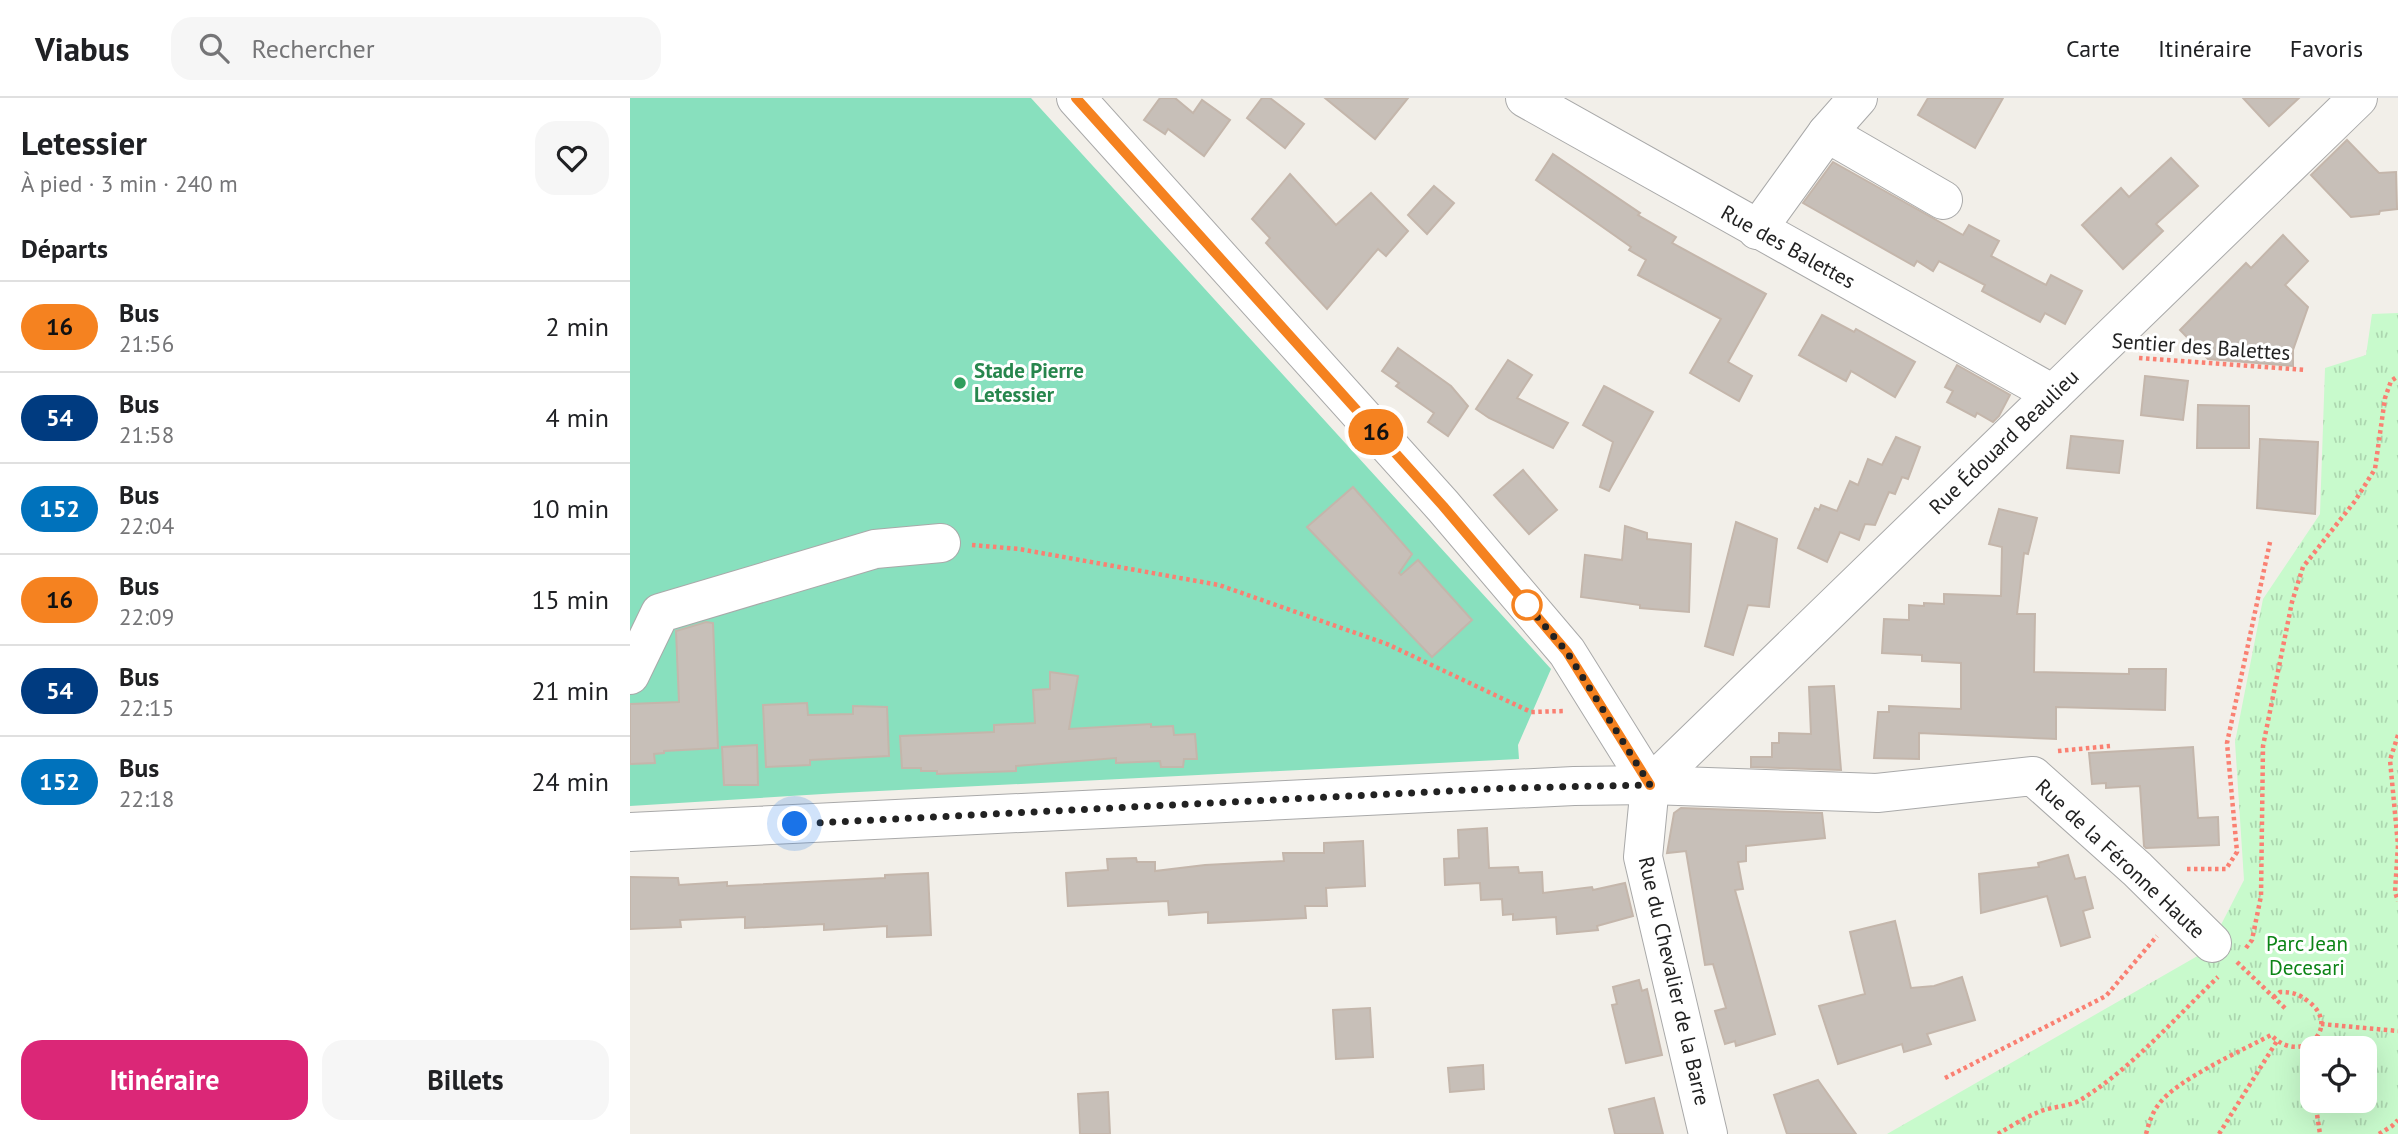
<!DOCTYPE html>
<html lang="fr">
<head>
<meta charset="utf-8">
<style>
  body { margin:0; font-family:"PT Sans",sans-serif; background:#f6f6f6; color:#202124; height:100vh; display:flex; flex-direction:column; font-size:26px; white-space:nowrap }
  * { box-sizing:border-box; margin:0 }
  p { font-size:23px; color:#757577 }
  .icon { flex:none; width:38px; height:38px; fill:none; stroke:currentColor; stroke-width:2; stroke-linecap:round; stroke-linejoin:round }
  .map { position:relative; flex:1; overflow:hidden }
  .sheet { display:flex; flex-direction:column; background:#fff; width:630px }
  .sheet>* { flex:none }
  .badge { padding:0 14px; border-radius:23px; font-size:24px; line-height:46px }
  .buttons { position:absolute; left:1670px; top:938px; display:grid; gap:14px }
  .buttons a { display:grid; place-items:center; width:77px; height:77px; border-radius:14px; background:#fff; box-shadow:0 7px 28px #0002; font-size:35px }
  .you { position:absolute; width:35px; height:35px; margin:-18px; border:5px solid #fff; border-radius:50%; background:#1a73e8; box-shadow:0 0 0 10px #1a73e833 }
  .map>.badge { position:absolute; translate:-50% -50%; box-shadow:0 0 0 4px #fff }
  h2 { padding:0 21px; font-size:26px; line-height:63px }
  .round { display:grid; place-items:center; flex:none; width:74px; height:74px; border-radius:21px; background:#f6f6f6 }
  .overview { display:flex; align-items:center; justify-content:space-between; height:119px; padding:0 21px }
  h1 { font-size:33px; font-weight:800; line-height:52px }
  .cta { display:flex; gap:14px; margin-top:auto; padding:14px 21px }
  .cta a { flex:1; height:80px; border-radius:21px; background:#db2777; color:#fff; font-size:28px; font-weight:800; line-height:80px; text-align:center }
  .cta a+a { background:#f6f6f6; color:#202124 }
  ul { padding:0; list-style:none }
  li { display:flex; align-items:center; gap:21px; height:91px; padding:0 21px; border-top:2px solid #e0e0e0 }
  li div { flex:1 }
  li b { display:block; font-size:26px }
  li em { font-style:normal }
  li .badge { min-width:77px; font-weight:700; text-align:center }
  header { display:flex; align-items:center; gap:42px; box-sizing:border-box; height:98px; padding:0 35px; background:#fff; border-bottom:2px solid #e0e0e0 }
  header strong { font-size:33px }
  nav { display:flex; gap:38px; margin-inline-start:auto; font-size:24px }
  .search { width:490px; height:63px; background:#f6f6f6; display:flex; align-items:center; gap:18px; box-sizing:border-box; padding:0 24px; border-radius:21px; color:#757577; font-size:26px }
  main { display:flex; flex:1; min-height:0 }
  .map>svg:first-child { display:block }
  .park { fill:url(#park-tufts); fill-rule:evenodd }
  .pitch { fill:#88e0be }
  .building { fill:#c7bfb8; stroke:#c4b6ab; stroke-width:2 }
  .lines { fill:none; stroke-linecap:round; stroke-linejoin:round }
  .minor-casing { stroke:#a9a9a9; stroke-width:40 }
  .path { stroke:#fa8072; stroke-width:4.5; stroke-dasharray:3.5 3.5; stroke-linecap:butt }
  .minor { stroke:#fff; stroke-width:38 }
  .line-casing { stroke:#fff; stroke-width:16 }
  .line { stroke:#f58220; stroke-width:10 }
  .walk { stroke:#222; stroke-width:7; stroke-dasharray:0 12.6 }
  .leisure-dot { fill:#2e9e5b; stroke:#fff; stroke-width:2.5 }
  .stop-dot { fill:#fff; stroke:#f58220; stroke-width:3.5 }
  .labels { text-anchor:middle; stroke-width:6; stroke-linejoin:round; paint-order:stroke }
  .street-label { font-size:21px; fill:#222; stroke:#fff }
  .leisure-label { font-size:21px; font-weight:bold; fill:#27864d; stroke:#fff; text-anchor:start }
  .park-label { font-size:21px; fill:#0c8416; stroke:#fff }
</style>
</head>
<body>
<header>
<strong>Viabus</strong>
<div class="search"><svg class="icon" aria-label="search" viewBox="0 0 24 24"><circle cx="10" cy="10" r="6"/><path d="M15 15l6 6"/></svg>Rechercher</div>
<nav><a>Carte</a><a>Itinéraire</a><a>Favoris</a></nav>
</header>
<main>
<section class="sheet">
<div class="overview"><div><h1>Letessier</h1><p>À pied · 3 min · 240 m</p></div><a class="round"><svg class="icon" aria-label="heart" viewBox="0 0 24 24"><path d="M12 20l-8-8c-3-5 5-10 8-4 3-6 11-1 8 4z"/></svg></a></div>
<h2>Départs</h2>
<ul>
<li><span class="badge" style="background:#f58220;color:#111">16</span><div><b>Bus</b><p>21:56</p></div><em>2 min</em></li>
<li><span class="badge" style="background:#003b80;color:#fff">54</span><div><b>Bus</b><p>21:58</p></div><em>4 min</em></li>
<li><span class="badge" style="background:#0072bc;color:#fff">152</span><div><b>Bus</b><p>22:04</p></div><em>10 min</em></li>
<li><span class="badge" style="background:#f58220;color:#111">16</span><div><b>Bus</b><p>22:09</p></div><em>15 min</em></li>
<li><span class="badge" style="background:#003b80;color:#fff">54</span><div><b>Bus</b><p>22:15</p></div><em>21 min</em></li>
<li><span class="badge" style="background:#0072bc;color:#fff">152</span><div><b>Bus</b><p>22:18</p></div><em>24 min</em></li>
</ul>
<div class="cta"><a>Itinéraire</a><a>Billets</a></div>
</section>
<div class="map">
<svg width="1768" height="1036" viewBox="0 0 1768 1036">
  <defs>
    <pattern id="park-tufts" width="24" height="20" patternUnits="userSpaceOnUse" patternTransform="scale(1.75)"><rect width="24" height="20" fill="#c8facc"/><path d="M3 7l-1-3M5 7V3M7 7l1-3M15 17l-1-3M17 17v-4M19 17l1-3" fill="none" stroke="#acd6af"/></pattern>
  </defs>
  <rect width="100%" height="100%" fill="#f2efe9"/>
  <path class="park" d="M1768,215V1036H1257L1578,852L1614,782L1605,644L1633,501L1690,416L1695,270L1736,257L1742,216ZM1682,950H1734V1003H1682Z"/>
  <polygon class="pitch" points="0,0 401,0 921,571 888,647 889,661 209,695 0,708"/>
  <g class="building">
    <polygon points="530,0 545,0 563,15 572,2 600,22 574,58 538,31 535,36 514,22"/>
    <polygon points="632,0 640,0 674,26 655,50 617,20"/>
    <polygon points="695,0 778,0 745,41"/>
    <polygon points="1298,0 1373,0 1345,50 1288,17"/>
    <polygon points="1613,0 1669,0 1639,28"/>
    <polygon points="1717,42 1749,75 1766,74 1767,111 1750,113 1749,116 1721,119 1681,77"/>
    <polygon points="923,56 1010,115 1008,117 1046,139 1042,145 1136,196 1098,264 1122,278 1109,303 1060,275 1091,221 1008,177 1016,162 999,152 1001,149 906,82"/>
    <polygon points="1541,60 1568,88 1526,126 1533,133 1493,171 1452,127 1491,90 1499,99"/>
    <polygon points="1203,64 1333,137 1339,127 1369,143 1361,158 1416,187 1421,177 1452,193 1435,226 1415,215 1410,224 1352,193 1355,187 1309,163 1303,173 1287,163 1284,168 1173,105"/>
    <polygon points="660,76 706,127 741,95 778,133 756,158 748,151 697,211 636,145 640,140 622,121"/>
    <polygon points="804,88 824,105 797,136 778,117"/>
    <polygon points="1653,137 1678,163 1655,187 1678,209 1663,252 1663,268 1578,261 1550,232 1616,165 1621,170"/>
    <polygon points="1192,217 1224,234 1226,231 1285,264 1265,299 1221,273 1216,283 1169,257"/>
    <polygon points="768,250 821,288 838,308 818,338 798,324 804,315 766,288 769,285 752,273"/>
    <polygon points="878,262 902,277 887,300 938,325 923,350 859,320 846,311"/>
    <polygon points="1327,267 1380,297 1369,318 1363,324 1347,315 1345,319 1317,304 1323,293 1315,289"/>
    <polygon points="1515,278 1558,283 1553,322 1511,317"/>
    <polygon points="974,288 1023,314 979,393 970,389 983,344 953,327"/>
    <polygon points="1568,307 1619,308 1619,350 1567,350"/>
    <polygon points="1441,338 1493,343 1489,375 1437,370"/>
    <polygon points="1266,339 1290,349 1278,381 1272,379 1265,396 1259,394 1245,427 1235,426 1229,442 1210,434 1197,464 1168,450 1185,410 1189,412 1191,407 1207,413 1220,383 1228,387 1238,361 1252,367"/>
    <polygon points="1630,341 1688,344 1685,416 1627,410"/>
    <polygon points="893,372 927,412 899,436 864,397"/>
    <polygon points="723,389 782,456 769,475 771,477 788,462 842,522 802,559 677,429"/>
    <polygon points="1369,411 1407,420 1398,456 1394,455 1387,516 1405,516 1404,574 1499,576 1499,571 1536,571 1535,612 1426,609 1426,641 1289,635 1289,661 1244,660 1248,614 1259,614 1259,608 1331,611 1331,565 1292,563 1292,557 1252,555 1254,521 1279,522 1279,507 1294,508 1294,505 1314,506 1314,496 1371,498 1372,449 1359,446"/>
    <polygon points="1106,424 1147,441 1139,509 1118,507 1103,557 1075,548"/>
    <polygon points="995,428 1017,435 1017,441 1061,446 1059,514 1010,510 1010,507 951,499 955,457 992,462"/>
    <polygon points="76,524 83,525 88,650 34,653 34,655 24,656 25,665 0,666 0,606 49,604 46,533"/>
    <polygon points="420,574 448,578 439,631 521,626 521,629 543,628 544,637 565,636 567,661 554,661 553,669 531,669 530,663 486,665 486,660 386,668 386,673 307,676 307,673 291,673 291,670 272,670 270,638 364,634 364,627 405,625 403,592 420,591"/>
    <polygon points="1204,588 1211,672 1121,669 1121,659 1142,659 1142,645 1149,645 1149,635 1181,636 1179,589"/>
    <polygon points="177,605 178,617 223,616 223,608 257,609 259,658 180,662 180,667 136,669 133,607"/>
    <polygon points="127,647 128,687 94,687 92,649"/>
    <polygon points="1563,649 1568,720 1588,719 1589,747 1516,750 1514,748 1510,688 1476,690 1476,685 1462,686 1459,655"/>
    <polygon points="1051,710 1192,715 1195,740 1116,748 1116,763 1108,764 1113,791 1105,792 1145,936 1106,948 1105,943 1095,946 1085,913 1096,910 1083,866 1075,867 1056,753 1037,755 1044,715"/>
    <polygon points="857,730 859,770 888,769 889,775 912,774 913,795 962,789 963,792 995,785 1003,818 967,828 968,832 927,836 926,819 883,822 883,816 873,817 872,801 851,802 850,785 815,787 814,761 829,760 828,732"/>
    <polygon points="733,743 735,788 696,790 697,808 675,808 676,820 578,825 578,814 539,817 538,803 438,808 436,775 478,772 477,761 506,760 507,764 525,764 525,773 575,767 654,763 653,755 694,755 694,745"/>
    <polygon points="1438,757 1445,781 1455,779 1463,810 1453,813 1460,839 1431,848 1417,798 1351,815 1349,776 1409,769 1408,765"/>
    <polygon points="298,775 301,837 257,839 257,828 194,832 194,826 115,830 115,819 50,822 51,829 0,831 0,779 48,780 49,787 97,784 97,788 255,780 255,777"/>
    <polygon points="1265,823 1281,890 1304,888 1332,879 1345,922 1297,936 1301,946 1274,954 1272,946 1208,966 1189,908 1235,896 1220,834"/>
    <polygon points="1009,882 1012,893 1017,891 1032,957 996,965 982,907 987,906 983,889"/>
    <polygon points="740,910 743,959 706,961 703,912"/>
    <polygon points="853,967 854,991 820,994 818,970"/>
    <polygon points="1188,982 1226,1036 1157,1036 1144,997"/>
    <polygon points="478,994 480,1036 450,1036 448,996"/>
    <polygon points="1024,1000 1033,1036 985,1036 979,1011"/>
  </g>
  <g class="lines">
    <defs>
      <g id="minor">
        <polyline points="446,0 813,408 937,554 1020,687"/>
        <polyline points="895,0 1423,296"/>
        <polyline points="1197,35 1228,0"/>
        <polyline points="1127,132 1197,35 1313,102"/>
        <polyline points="0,577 30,515 245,451 311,445"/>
        <polyline points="1020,687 1728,0"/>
        <polyline points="1020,687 1013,759 1078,1036"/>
        <polyline points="0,734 944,688 1020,687 1247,695 1403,678 1507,771 1582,845"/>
      </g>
    </defs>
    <use href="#minor" class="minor-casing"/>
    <g class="path">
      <polyline points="1509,260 1676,272"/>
      <polyline points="342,447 389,451 589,487 757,546 901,614 935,613"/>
      <polyline points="1768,637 1760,662 1768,747 1765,794 1768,803"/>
      <polyline points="1428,653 1480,648"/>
      <polyline points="1557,771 1596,771 1607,754 1597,645 1640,444"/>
      <polyline points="1616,850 1622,842 1631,798 1633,648 1662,504 1673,469 1725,403 1745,371 1755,300 1761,283 1768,278"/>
      <polyline points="1607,864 1657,912"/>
      <polyline points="1691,926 1768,933"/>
      <polyline points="1677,949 1682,985"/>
      <polyline points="1315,980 1476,898 1527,838"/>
      <polyline points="1685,1003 1690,1036"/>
      <path d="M1368,1036C1381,1028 1396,1019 1411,1013C1424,1008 1440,1009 1452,1001C1503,969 1545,920 1588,879"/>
      <path d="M1516,1036C1519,1025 1522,1015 1529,1006C1546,982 1613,952 1641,937C1672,969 1712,929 1679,904C1669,896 1663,894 1650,894L1643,900"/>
      <polyline points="1589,1036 1647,943"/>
      <polyline points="1749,1036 1762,1028 1768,1022"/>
    </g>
    <use href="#minor" class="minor"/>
  </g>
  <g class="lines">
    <defs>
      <polyline id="line" points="446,0 813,408 937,554 1020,687"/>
    </defs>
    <use href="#line" class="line-casing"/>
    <use href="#line" class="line"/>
    <polyline class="walk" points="165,726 879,690 1020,687 937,554 897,507"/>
  </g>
  <circle class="leisure-dot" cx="330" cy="285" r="7"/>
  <circle class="stop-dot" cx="897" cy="507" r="14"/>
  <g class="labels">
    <g class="street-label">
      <text transform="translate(1158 149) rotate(29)" y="7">Rue des Balettes</text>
      <text transform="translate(1571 249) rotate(4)" y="7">Sentier des Balettes</text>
      <text transform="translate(1374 344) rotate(-44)" y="7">Rue Édouard Beaulieu</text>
      <text transform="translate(1490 761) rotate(43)" y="7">Rue de la Féronne Haute</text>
      <text transform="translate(1044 883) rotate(77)" y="7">Rue du Chevalier de la Barre</text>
    </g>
    <g class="leisure-label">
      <text x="344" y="280">Stade Pierre<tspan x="344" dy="24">Letessier</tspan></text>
    </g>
    <g class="park-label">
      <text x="1677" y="853">Parc Jean<tspan x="1677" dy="24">Decesari</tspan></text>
    </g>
  </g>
</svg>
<div class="buttons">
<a><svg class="icon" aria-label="locate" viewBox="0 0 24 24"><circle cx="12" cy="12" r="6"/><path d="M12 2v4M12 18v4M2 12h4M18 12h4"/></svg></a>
</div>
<div class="you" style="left:165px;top:726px"></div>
<b class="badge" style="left:746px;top:334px;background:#f58220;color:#111">16</b>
</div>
</main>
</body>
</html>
